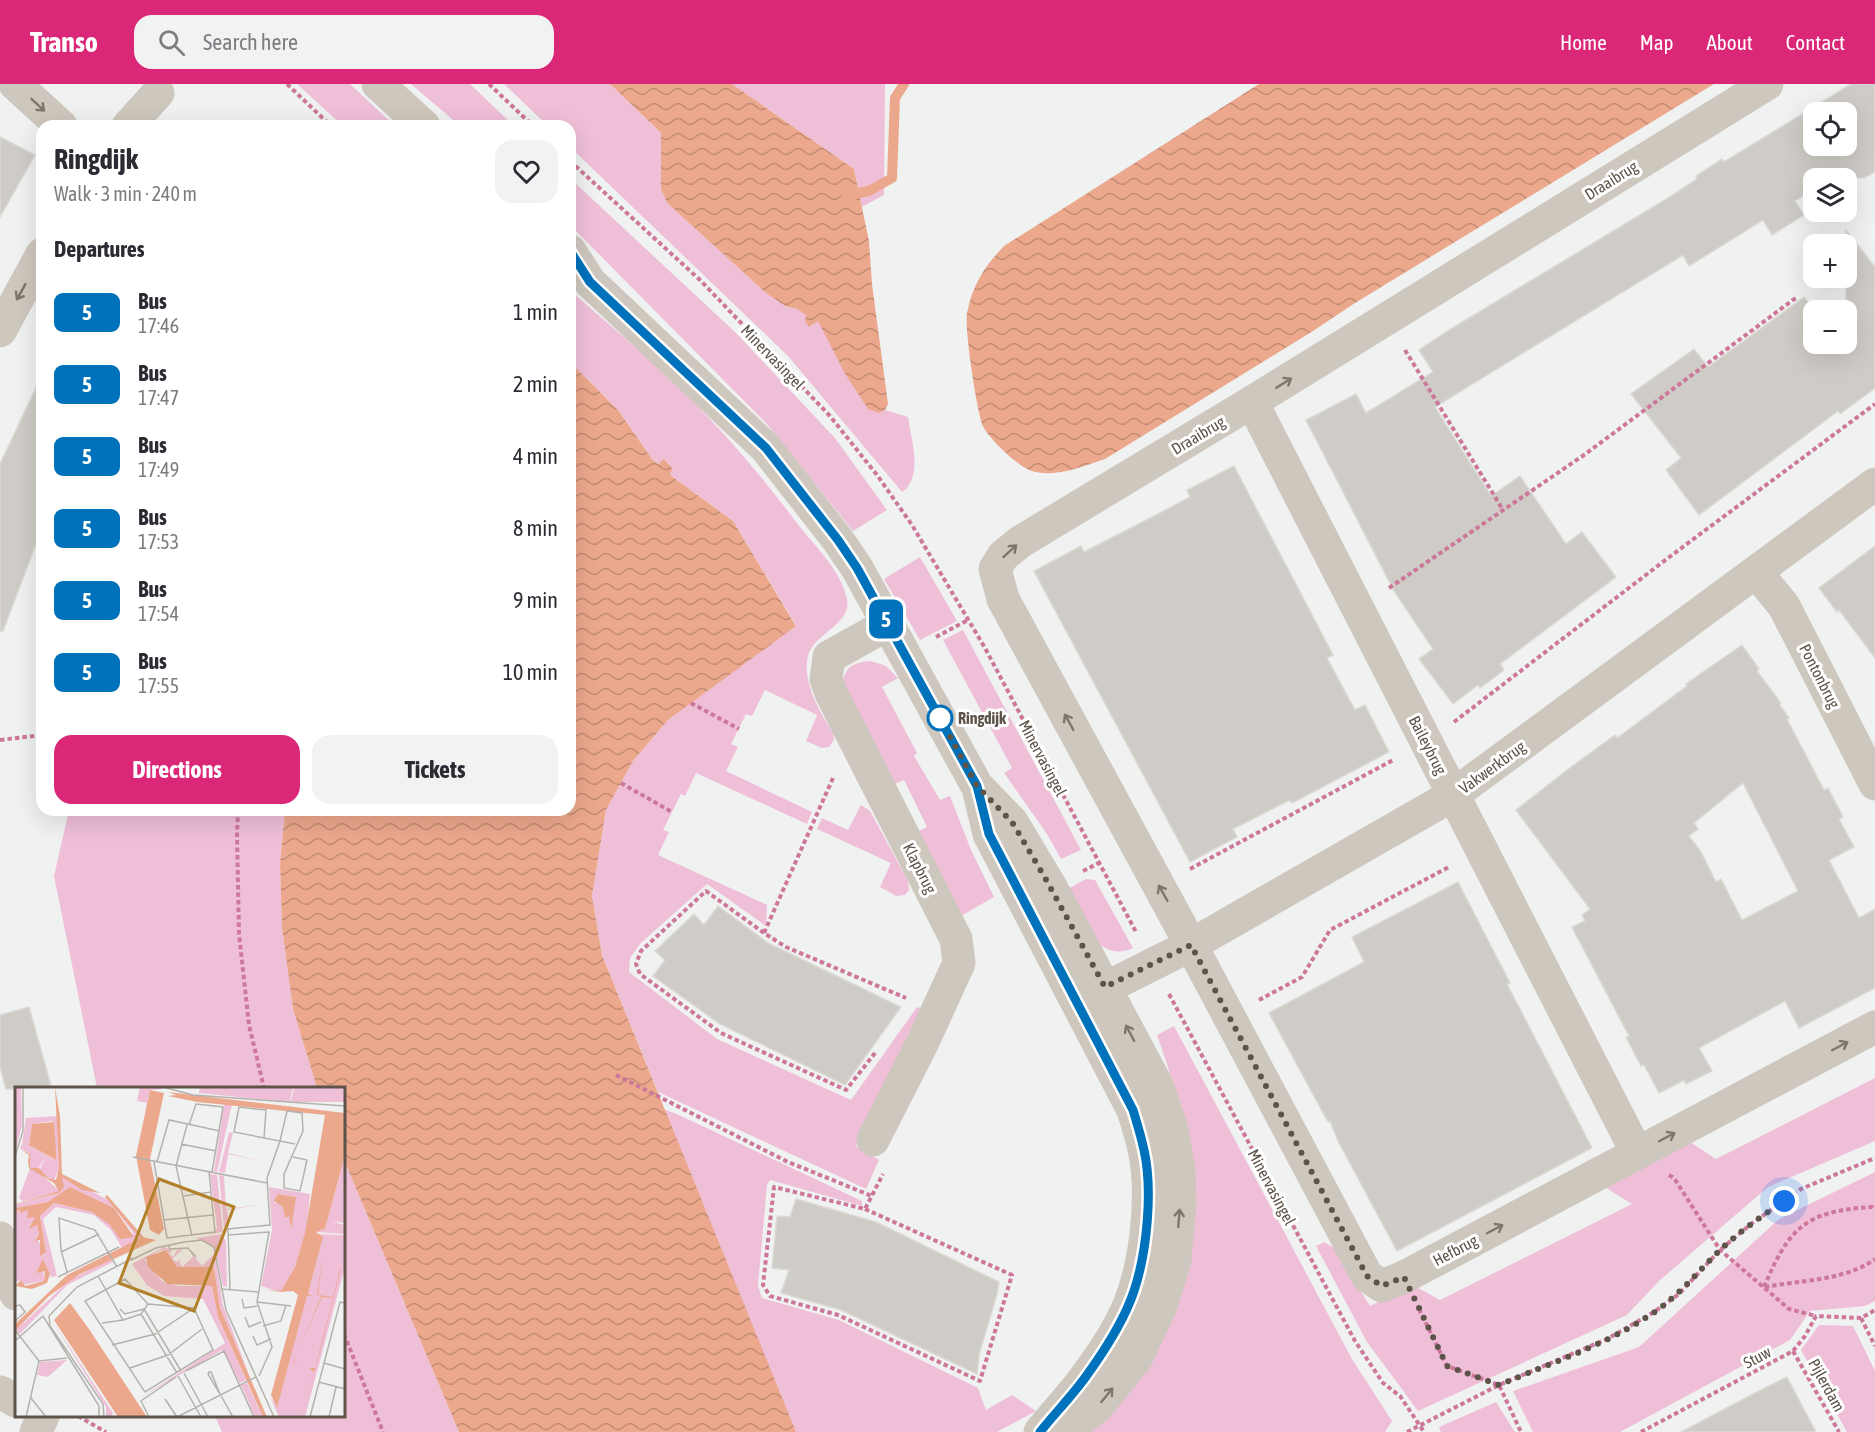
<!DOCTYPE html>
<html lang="en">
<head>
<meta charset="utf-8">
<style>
  body { margin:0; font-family:"Asap Condensed",sans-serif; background:#f2f2f3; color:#2b2b33; height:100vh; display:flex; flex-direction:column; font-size:22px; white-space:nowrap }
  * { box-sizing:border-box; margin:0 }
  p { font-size:20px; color:#7c7c81 }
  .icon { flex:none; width:33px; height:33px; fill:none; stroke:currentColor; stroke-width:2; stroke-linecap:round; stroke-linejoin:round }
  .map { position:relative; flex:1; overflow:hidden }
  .side { position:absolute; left:36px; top:36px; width:540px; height:696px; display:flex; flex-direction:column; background:#fff; border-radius:18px; box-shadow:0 6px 24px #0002 }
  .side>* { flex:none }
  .badge { padding:0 12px; border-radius:9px; font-size:21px; line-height:39px }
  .controls { position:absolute; left:1803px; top:18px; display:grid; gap:12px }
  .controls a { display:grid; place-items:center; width:54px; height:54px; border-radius:12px; background:#fff; box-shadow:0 6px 24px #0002; font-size:30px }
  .you { position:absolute; width:30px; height:30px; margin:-15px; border:4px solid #fff; border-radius:50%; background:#1a73e8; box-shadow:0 0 0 9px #1a73e833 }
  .map>.badge { position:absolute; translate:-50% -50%; box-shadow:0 0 0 3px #fff }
  h2 { padding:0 18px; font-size:22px; line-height:54px }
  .round { display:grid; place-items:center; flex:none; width:63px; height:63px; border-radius:18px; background:#f2f2f3 }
  .summary { display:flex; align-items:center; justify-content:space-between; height:102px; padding:0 18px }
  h1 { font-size:28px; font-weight:700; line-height:45px }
  .primary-button { display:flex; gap:12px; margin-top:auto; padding:12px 18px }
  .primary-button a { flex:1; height:69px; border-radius:18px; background:#db2777; color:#fff; font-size:24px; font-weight:700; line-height:69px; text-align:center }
  .primary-button a+a { background:#f2f2f3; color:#2b2b33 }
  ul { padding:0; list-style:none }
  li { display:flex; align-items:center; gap:18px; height:72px; padding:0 18px }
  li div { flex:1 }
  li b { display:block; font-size:22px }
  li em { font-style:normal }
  li .badge { min-width:66px; font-weight:700; text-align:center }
  header { display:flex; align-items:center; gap:36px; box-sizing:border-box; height:84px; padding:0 30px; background:#db2777; color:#fff }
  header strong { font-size:28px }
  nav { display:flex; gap:33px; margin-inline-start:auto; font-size:21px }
  .search { width:420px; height:54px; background:#f2f2f3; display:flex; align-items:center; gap:15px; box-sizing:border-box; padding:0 21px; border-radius:18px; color:#7c7c81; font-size:22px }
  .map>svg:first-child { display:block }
  .grass { fill:#efbfd8 }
  .water { fill:url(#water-waves) }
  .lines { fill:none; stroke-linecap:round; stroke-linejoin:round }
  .stream { stroke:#eca88c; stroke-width:10 }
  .building { fill:#cfccc7; stroke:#dbd9d4; stroke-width:1.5; fill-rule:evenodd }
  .path { stroke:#cd779a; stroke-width:4; stroke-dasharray:4.5 3; stroke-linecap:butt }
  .minor { stroke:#cec7be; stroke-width:33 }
  .oneway { stroke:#7f766b }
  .line-casing { stroke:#fff; stroke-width:14 }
  .line { stroke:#0072bc; stroke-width:9 }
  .walk { stroke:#5d5348; stroke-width:6; stroke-dasharray:0 10.8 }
  .stop-dot { fill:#fff; stroke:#0072bc; stroke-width:3 }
  .labels { text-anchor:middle; stroke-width:6; stroke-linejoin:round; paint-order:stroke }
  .street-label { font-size:16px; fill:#5d5348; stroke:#fff }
  .stop-label { font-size:16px; font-weight:bold; fill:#5d5348; stroke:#fff; text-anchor:start }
  .inset-river { fill:none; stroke:#eca88c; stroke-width:3 }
  .inset-road { fill:none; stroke:#b5b2ae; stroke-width:1.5 }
  .view { fill:#b3812a; fill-opacity:0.15; stroke:#b3812a; stroke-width:3 }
  .inset-edge { fill:none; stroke:#5d5348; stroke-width:3 }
</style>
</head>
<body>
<header>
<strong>Transo</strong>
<div class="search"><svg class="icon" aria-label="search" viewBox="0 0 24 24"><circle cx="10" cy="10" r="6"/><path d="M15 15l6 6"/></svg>Search here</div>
<nav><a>Home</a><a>Map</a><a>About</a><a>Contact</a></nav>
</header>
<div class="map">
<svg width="1875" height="1348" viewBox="0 0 1875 1348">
  <defs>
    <pattern id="water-waves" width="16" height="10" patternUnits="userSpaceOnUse" patternTransform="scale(1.5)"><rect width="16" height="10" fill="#eca88c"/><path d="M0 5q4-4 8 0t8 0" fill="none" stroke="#c28b74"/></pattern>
  </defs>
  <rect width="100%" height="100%" fill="#f0f2f2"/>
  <g class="grass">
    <polygon points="297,0 350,0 395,42 343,42"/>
    <polygon points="411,0 470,0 514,42 460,42"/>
    <path d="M504,0H610L661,49V105L667,119L766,209L785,222L797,225L807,231L810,243L818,236L879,329L885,326L908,333C911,355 924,393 902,408L788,272L570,63V42H548Z"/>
    <polygon points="732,0 885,0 884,111 862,123 854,85"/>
    <polygon points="570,97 573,97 735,248 835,354 887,426 853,447 767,340 570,141"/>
    <path d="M570,206C617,248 667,288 710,335C742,369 772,406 800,443C817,464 841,487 847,515C852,541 814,549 808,572C802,596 819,628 833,648L834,656L829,663L822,664L806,657L817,631L765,606L752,632L746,630L731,660L738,663L726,687L812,728L807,740L696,689L685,712L681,710L663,746L669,748L658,771L767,821L766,842L707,800L641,859L630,874L629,888L717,955L851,1016L917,923L924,925L856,1062L879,1076L866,1105L658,1008L602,871L592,812L606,726L633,677L668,636L796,541L733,437L674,394L670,390L673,385L665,376L658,380L652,375L618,326L570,278Z"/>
    <polygon points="920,473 957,537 920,556 884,495"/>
    <polygon points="963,546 1081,766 1061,775 1047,750 1004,689 1012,684 943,556"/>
    <path d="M871,577L886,582L898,594L882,603L917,669L914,672L940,716L950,712L971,766L994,813L961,832L917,748L927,743L904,696L892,701L843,600C844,582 855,578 871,577Z"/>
    <polygon points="861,721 870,727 908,797 909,806 905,811 896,812 880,803 891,779 817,745 822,734 848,746"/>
    <polygon points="69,726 285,726 280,779 282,844 293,925 317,1004 97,1004 54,792"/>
    <path d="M1086,795L1095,796L1133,864C1122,870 1107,868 1098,859C1089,850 1074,819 1066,806Z"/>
    <polygon points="1174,942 1352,1275 1392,1337 1385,1348 1082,1348 1186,1055 1168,983 1157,951"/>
    <polygon points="1875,994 1875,1057 1768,1103 1659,1197 1627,1231 1418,1327 1367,1258 1316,1162 1324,1158 1334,1164 1370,1222 1413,1201 1440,1216 1632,1120 1603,1102 1690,1058 1716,1075"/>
    <polygon points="663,1025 677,1030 862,1117 862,1122 770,1096 767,1101 758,1202 762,1214 839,1236 978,1304 986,1326 1012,1311 1036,1327 997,1348 795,1348"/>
    <polygon points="344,1076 459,1348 222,1348 215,1332 344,1332"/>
    <polygon points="1875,1088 1875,1217 1865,1222 1810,1227 1790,1256 1620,1348 1533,1348 1513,1307 1639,1263 1779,1135"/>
    <polygon points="1819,1241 1853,1242 1875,1287 1875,1348 1847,1348 1801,1266"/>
    <polygon points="1496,1318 1515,1348 1441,1348 1439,1343"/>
  </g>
  <g class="water">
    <polygon points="610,0 732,0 854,85 869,157 872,200 888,320 885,326 879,329 868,325 844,288 818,237 809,243 805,237 806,231 797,225 785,222 766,209 667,119 661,105 661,49"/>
    <path d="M1259,0H1714L1355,219L1313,247L1105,375C1081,383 1054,395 1029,386C1017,381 988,354 983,342C977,329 964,242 967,229C973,200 984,183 1004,162Z"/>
    <polygon points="570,278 618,326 652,375 658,380 664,375 673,385 670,390 674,394 733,437 796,542 668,636 633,677 606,726 592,812 602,871 796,1348 459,1348 344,1076 344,1004 317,1004 293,925 282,844 280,779 285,726 570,726"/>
  </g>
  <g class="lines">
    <polyline class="stream" points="846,112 869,107 892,94 895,14 904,0"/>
  </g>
  <g class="building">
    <path d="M1851,0H1875V88L1864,94H1814V105L1795,117L1804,131L1772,151L1763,136L1689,182L1683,171L1435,323L1491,412L1520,392L1566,460L1582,448L1616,493L1500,580L1504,586L1480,604L1478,601L1453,620L1419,575L1433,565L1394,507L1306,336L1356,310L1366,329L1433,288L1419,266L1446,248L1668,114L1697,95L1696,92L1722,75L1724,78ZM1814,28H1846V62H1814Z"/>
    <polygon points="0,53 35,71 0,133"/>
    <polygon points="1846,146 1875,183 1875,304 1840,330 1838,327 1699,431 1666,386 1681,374 1631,310 1694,265 1708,283 1804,213 1815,226 1814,260 1841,260 1846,267"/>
    <polygon points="42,291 42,444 3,547 0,547 0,380"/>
    <polygon points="1234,382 1333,571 1327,574 1355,626 1365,621 1389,668 1292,719 1290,716 1233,745 1237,753 1190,778 1034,487 1081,462 1084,468 1158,430 1190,413 1187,406"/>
    <polygon points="1875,462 1875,574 1839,526 1837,528 1819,504"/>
    <path d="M1742,561L1759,585L1757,587L1781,619L1779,620L1789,634L1787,635L1824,706L1828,704L1843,733L1839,735L1854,763L1829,776L1859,834L1875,825V904L1799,944L1785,917L1699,964L1712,987L1686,1000L1684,996L1659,1009L1644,981L1641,982L1626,953L1629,952L1572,843L1585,837L1582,831L1590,825L1516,726L1567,686L1615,651L1617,654L1687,602L1686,600ZM1743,699L1798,807L1742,836L1721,795L1716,798L1701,768L1689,752L1698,745L1694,739Z"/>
    <polygon points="1458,798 1510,899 1507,900 1592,1064 1397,1167 1339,1059 1330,1037 1328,1038 1269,929 1364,878 1352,853"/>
    <polygon points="718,822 768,859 901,923 845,1001 720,940 653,892 665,876 655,867 694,830 704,841"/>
    <polygon points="29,923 52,1005 6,1005 0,983 0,931"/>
    <polygon points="796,1115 876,1138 999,1198 997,1210 979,1271 977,1290 841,1226 781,1209 789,1186 772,1184 777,1132 790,1133"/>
    <polygon points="1787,1293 1816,1348 1681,1348 1757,1308"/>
  </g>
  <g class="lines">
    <g class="path">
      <polyline points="287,0 331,42"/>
      <polyline points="489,0 533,42"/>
      <polyline points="570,77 700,196 830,332 877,391 912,441 985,564 1136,848"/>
      <polyline points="1405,266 1503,426"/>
      <polyline points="1389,504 1584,371 1797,213"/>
      <polyline points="936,553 968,536"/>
      <polyline points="691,619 739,645"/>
      <polyline points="1454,638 1668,474 1875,320"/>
      <polyline points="0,656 42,651"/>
      <polyline points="833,694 764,849 786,863 906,914"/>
      <polyline points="621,699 672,728"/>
      <polyline points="238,726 237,751 239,850 249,941 264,1004"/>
      <polyline points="1190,785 1395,675"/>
      <polyline points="1083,787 1099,779"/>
      <polyline points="764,849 706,807 641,867 636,880 640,890 721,949 846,1006 875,969"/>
      <polyline points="1169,910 1355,1257 1383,1299 1400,1312 1424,1348"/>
      <polyline points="1259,916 1302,893 1330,846 1449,783"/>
      <polyline points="616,991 788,1078 872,1112"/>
      <polyline points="1669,1091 1674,1094 1720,1166 1789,1225 1816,1232"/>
      <polyline points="865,1125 1012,1191 980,1297 838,1231 770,1212 763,1201 774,1103 865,1125 883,1090"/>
      <path d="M1764,1203C1789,1144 1805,1127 1872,1123L1875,1126"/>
      <path d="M1765,1203C1800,1196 1845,1197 1875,1175"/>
      <polyline points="1419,1225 1447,1282 1499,1301 1521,1348"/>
      <polyline points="1861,1234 1875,1262"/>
      <polyline points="344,1250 383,1348"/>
      <polyline points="1793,1267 1839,1348"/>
      <polyline points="78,1332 106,1348"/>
      <polyline points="1407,1348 1499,1301 1607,1255 1654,1228 1679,1210 1720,1166 1751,1140 1801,1105 1875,1074"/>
      <polyline points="1641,1348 1793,1267 1805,1252 1816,1232 1861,1234 1875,1226"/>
    </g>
    <g class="minor">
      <polyline points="15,0 61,42"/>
      <polyline points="378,0 424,42"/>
      <polyline points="1767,0 1252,318 1020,458 1003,472 995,485 1003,515 1191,861 1367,1192 1382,1202 1404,1193 1875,943"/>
      <polyline points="128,42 158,9"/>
      <polyline points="570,167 590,198 766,364 838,456 857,484 977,702 1012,738 1052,805 1157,1001 1172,1046 1179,1087 1180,1119 1175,1176 1161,1222 1136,1275 1098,1322 1069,1345 1062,1348"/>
      <polyline points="0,247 42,170"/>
      <polyline points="1252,318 1637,1069"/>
      <polyline points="1757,489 1784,522 1875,700"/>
      <path d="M978,704L989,750L1133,1026C1137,1039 1141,1052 1144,1065C1153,1106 1147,1168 1134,1207C1125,1237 1105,1266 1087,1291C1073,1311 1055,1329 1040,1348"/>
      <polyline points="1078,918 1191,861 1453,711 1875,400"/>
      <polyline points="873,1056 922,960 959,879 956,855 831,609 826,595 829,573 888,540"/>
      <polyline points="0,1154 16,1210"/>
      <polyline points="0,1308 16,1317"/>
      <polyline points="36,1348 43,1332"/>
    </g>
  </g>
  <defs><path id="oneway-shaft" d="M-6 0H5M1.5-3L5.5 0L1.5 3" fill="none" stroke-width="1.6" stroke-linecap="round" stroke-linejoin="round" transform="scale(1.5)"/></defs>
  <g class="oneway">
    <use href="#oneway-shaft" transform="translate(38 21) rotate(43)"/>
    <use href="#oneway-shaft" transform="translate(21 208) rotate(119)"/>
    <use href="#oneway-shaft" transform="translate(1284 299) rotate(-32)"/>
    <use href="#oneway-shaft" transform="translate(1010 467) rotate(-42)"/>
    <use href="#oneway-shaft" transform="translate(1069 638) rotate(-119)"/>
    <use href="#oneway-shaft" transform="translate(1163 809) rotate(-119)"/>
    <use href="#oneway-shaft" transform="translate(1130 949) rotate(-118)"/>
    <use href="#oneway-shaft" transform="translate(1840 962) rotate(-28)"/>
    <use href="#oneway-shaft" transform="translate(1667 1053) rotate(-28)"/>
    <use href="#oneway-shaft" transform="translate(1179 1134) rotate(-85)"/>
    <use href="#oneway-shaft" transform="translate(1495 1145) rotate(-28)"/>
    <use href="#oneway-shaft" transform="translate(1107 1311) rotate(-51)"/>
  </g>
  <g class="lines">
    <defs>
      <path id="line" d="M570,167L590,198L766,364L838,456L857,484L977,702L989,750L1133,1026C1137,1039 1141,1052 1144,1066C1153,1106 1147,1168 1134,1207C1124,1237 1105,1266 1087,1291C1073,1311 1055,1329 1040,1348"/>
    </defs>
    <use href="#line" class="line-casing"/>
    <use href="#line" class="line"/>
    <path class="walk" d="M940,634L977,702L1012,738L1044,792L1105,903L1191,861L1367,1192L1382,1202L1404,1193L1447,1282L1499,1301C1551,1279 1609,1260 1656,1227C1680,1210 1698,1188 1719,1167C1739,1148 1762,1132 1784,1117"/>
  </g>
  <circle class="stop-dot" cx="940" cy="634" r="12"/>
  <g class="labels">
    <g class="street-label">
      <text transform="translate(1611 96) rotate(-32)" y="6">Draaibrug</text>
      <text transform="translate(773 273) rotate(46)" y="6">Minervasingel</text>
      <text transform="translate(1198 351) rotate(-31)" y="6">Draaibrug</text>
      <text transform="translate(1820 592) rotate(63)" y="6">Pontonbrug</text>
      <text transform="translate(1428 661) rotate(63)" y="6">Baileybrug</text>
      <text transform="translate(1043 674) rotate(62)" y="6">Minervasingel</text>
      <text transform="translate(1492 683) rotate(-36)" y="6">Vakwerkbrug</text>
      <text transform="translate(920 784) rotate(63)" y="6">Klapbrug</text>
      <text transform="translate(1272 1103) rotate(62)" y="6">Minervasingel</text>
      <text transform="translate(1455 1166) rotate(-28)" y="6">Hefbrug</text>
      <text transform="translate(1757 1273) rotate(-28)" y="6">Stuw</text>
      <text transform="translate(1827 1301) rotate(61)" y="6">Pijlerdam</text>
    </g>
    <g class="stop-label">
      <text x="958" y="640">Ringdijk</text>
    </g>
  </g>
  <g transform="translate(15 1003)">
    <rect width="330" height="330" fill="#f0f2f2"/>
    <path d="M0,0H6L7,38L0,66ZM125,0H145L148,2L135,3L132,16L122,14ZM185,0H278L275,15L184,6ZM279,0H330V15H276ZM209,17H217L202,85L199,84ZM214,45L218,46L213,66L255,76L213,67L210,86L204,85ZM7,57L30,70L22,84L45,104L8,114L4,111L15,81V67L5,61ZM330,68V136L317,135L330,138V147L301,145L310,142ZM195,87L202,88L208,145L197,147L202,141ZM204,88L209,89L211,122L250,117L212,123L214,139L209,140ZM47,89L97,115L129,150L107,161L96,143L79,128L41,120L28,132L42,189L36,190L28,172L29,194L7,198L6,193L0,195V126L5,122L13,123V130H20L24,147L21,151L31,165L25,129L39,116L77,125L120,148L99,121L57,101L33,115L0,121V117L44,106ZM208,147L211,156L212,200L208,199L199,159L181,151ZM301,147L330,148V180L290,330H264L255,310L262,320L292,208L298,209L293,207L308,150ZM149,160L158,163L154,166L158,170L162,163L168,162L157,172L161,175L167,171L164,174L167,180L178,170L175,164L187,179L200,166L208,218L235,291L205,221L199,180H162L151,163L144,164L130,173L147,194L162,199H197L203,230L231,293L225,296L207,263L124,312L210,256L188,212L149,209L132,198L117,177ZM96,171L98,175L52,198L5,247L1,243L55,193ZM36,232L98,326L96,330H91V320ZM52,273L33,290L22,288L25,275ZM232,296L248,330H240L226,298Z" fill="#efbfd8"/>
    <path d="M43,29L44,80L39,94L24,85L30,70L7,57L11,31ZM38,34L39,35L40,73L14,58L17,37ZM17,50L39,62V65L22,57L39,66L38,70L17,59ZM254,100L295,107L291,146L280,180L266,205L246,199L257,143ZM263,107L280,110L276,143L274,129L265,116H259Z" fill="#efbfd8" fill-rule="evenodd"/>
    <path d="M40,0L45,29L47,87L85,106L67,103L47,90L49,100L44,106L0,117L44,104L39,96L14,81L13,75L14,68L5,62L15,67V81H24L33,91L41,93L44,80ZM135,3L149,6L135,72L149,142L144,148L135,143L121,69ZM153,5L330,26V68L310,142L301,145L308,150L293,207L298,209H292L262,321L256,308L283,208L278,204L266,205L246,202L266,204L280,180L290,146L310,28L182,15L153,9L161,8ZM39,35L41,65V73L14,58L17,37ZM55,100L99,121L119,150L105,152L94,137L77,125L39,116L25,129L31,165L25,169V153L20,154L24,147L22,138L14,142L20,130L12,131L13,123L5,126V122L0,126V121L33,115ZM263,107L281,110L276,143L274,129L270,131L268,120L259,114ZM127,150L141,153L65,187L34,209L0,244V237L52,188ZM151,163L162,180H199L205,221L252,330H248L203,230L197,199L153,197L133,180L131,170ZM308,166L303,208L318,210L325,182L326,181L308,253L287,330L299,285L294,281H300L318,211L307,210L281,268L279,275L290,280L278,275L306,210L302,208ZM28,172L35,187L32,196L17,202L0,199L6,193L10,199L29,194L30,184L21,186ZM55,216L74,242L132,330H103L39,233Z" fill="#eca88c"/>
    <path class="inset-river" d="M91,109L128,152"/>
    <path class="inset-road" d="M148,0L178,8L330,19M172,38L161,79L177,149M174,38L181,17L208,20L197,85M166,57L201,64M0,69L8,44V0M118,70L252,96M278,70L292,73L285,104L269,101V87L288,44L287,26L272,24L265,54L280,57M139,75L152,151L200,145L194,85M142,75L154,33L205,44M169,109L196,105M148,133L198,128M213,148L254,145L242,215L257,260L244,289M153,158L155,162L173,161L181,170M46,165L84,147M116,173L141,161L169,155L187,153L199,160L211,223L259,330M52,185L46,163L44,131L80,143L102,180M83,189L108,233L126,227L133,217M43,190L104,160M110,192L133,217L179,221L198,263L130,305L70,214ZM206,202L243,205M215,202L213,142L255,138L252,91L265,54L219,45L224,20L251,23L249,51M227,212L229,221L242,219M242,215L276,219M0,219L5,218L10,225L0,234M105,222L110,227L129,222M129,222L166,284M126,227L162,286M28,229L84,319V330M230,230L234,240L246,235M87,236L108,233M248,239L266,234L271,218M0,243L24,274L11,330M238,249L242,258L256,252M0,254L28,229M97,258L140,247L179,221M24,274L52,271M309,276L330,282M115,281L153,268L187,242M171,284L209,264L239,330M194,285H196L205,307L193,287ZM169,286L193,330M163,289L186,330M304,295L330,302M205,307L218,330M16,311L31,330M150,312L162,330M89,330L88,317L35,239L34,229L62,200L118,171M134,330L126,314L161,290M162,330L241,290M295,330L325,215L330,216M314,330L321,300"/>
    <path class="view" d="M144,92L219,120L179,224L104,196Z"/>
    <rect width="330" height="330" class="inset-edge"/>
  </g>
</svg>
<div class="controls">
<a><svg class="icon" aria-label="locate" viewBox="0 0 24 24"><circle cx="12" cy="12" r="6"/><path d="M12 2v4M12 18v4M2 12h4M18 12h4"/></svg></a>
<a><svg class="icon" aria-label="layers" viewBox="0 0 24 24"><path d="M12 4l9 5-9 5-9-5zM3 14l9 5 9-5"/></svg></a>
<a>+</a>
<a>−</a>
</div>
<div class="you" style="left:1784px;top:1117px"></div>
<b class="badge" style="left:886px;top:535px;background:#0072bc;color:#fff">5</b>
<section class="side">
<div class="summary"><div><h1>Ringdijk</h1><p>Walk · 3 min · 240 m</p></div><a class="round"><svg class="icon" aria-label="heart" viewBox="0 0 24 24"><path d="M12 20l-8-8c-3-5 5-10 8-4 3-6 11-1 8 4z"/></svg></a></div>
<h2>Departures</h2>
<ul>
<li><span class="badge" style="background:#0072bc;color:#fff">5</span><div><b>Bus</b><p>17:46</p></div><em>1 min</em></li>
<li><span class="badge" style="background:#0072bc;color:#fff">5</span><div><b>Bus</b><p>17:47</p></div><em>2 min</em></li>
<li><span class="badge" style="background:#0072bc;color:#fff">5</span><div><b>Bus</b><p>17:49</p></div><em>4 min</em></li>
<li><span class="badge" style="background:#0072bc;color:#fff">5</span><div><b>Bus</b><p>17:53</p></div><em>8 min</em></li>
<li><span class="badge" style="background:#0072bc;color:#fff">5</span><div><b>Bus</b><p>17:54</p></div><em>9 min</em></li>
<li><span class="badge" style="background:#0072bc;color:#fff">5</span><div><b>Bus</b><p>17:55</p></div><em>10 min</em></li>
</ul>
<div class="primary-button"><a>Directions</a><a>Tickets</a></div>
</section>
</div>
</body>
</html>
